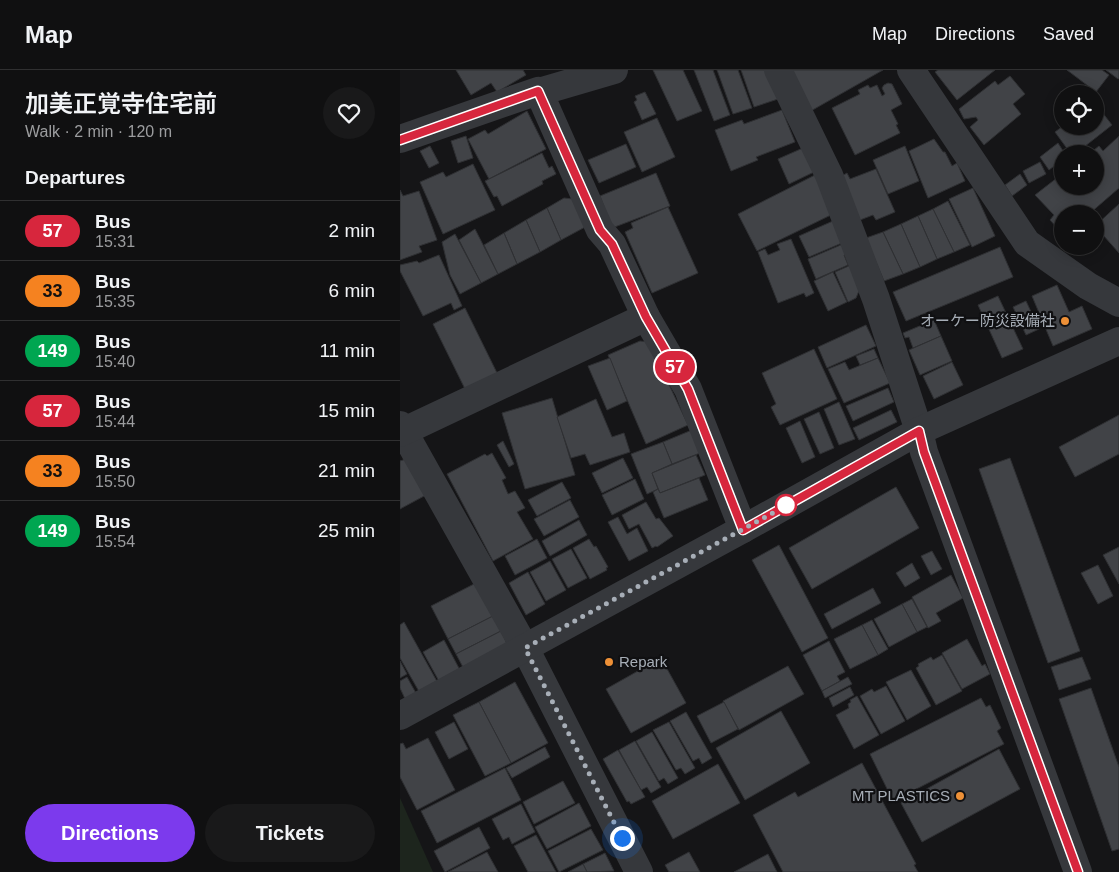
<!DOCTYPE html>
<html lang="en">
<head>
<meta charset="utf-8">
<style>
  body { margin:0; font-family:Arial,"Noto Sans JP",sans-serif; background:#19191a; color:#f1f3f6; height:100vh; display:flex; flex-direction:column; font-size:19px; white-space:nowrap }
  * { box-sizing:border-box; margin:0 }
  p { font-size:16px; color:#9c9d9f }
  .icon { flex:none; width:28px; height:28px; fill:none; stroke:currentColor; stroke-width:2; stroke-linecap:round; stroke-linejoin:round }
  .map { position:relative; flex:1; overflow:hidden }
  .side { display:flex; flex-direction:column; background:#101011; width:400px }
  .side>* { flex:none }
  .badge { padding:0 10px; border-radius:16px; font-size:18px; line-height:32px }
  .fabs { position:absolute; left:654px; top:15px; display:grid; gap:10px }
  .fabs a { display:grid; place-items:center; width:50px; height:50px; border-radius:50%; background:#101011; box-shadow:0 2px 12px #0003,0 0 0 1px #303031; font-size:25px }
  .you { position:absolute; width:25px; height:25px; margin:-12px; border:4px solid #fff; border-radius:50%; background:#1a73e8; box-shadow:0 0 0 8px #1a73e833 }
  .map>.badge { position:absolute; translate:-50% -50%; box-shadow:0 0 0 2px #fff }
  h2 { padding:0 25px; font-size:19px; line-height:45px }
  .round { display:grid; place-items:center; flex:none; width:52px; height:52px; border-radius:26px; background:#19191a }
  .summary { display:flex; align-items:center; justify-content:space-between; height:85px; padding:0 25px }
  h1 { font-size:24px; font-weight:600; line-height:38px }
  .cta { display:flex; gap:10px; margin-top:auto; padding:10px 25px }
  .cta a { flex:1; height:58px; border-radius:30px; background:#7c3aed; color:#fff; font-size:20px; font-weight:600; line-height:58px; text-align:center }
  .cta a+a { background:#19191a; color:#f1f3f6 }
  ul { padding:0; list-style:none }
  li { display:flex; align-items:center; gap:15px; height:60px; padding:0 25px; border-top:1px solid #303031 }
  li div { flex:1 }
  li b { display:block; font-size:19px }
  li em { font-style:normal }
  li .badge { min-width:55px; font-weight:700; text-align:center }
  header { display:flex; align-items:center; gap:30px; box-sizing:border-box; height:70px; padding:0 25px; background:#101011; border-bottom:1px solid #303031 }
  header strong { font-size:24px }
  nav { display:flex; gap:28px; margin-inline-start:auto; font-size:18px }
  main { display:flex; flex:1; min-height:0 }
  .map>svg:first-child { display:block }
  .green { fill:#1d251d }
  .building { fill:#414347; stroke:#2f3033 }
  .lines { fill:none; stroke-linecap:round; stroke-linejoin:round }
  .minor { stroke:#36383c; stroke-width:28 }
  .line-casing { stroke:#fff; stroke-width:11 }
  .line { stroke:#d7263d; stroke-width:8 }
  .walk { stroke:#a7aeb7; stroke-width:5; stroke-dasharray:0 9 }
  .poi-dot { fill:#ed9037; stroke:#101012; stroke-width:2 }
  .stop-dot { fill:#fff; stroke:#d7263d; stroke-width:2.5 }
  .labels { text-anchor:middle; stroke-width:4.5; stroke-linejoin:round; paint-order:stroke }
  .poi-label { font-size:15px; fill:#a7aeb7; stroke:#101012; text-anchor:end }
</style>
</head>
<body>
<header>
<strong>Map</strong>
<nav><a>Map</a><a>Directions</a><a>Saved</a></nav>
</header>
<main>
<section class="side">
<div class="summary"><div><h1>加美正覚寺住宅前</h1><p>Walk · 2 min · 120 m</p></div><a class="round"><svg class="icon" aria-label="heart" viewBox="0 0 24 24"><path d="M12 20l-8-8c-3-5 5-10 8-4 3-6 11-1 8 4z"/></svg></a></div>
<h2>Departures</h2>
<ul>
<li><span class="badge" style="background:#d7263d;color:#fff">57</span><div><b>Bus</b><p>15:31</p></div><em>2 min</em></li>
<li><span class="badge" style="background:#f58220;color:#111">33</span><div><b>Bus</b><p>15:35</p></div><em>6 min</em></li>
<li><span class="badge" style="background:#00a651;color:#fff">149</span><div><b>Bus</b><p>15:40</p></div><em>11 min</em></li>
<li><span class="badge" style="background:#d7263d;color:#fff">57</span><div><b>Bus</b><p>15:44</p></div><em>15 min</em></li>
<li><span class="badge" style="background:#f58220;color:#111">33</span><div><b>Bus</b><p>15:50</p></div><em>21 min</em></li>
<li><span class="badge" style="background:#00a651;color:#fff">149</span><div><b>Bus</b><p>15:54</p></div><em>25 min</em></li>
</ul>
<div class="cta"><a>Directions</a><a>Tickets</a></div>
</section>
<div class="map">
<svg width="719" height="802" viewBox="0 0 719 802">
  <rect width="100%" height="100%" fill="#151517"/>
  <polygon class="green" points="0,728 33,802 0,802"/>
  <g class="building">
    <polygon points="56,0 123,0 126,5 97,22 91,13 71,25"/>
    <polygon points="253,0 283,0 302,41 277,51"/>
    <polygon points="294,0 313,0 330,45 314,51"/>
    <polygon points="317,0 338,0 352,38 333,44"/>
    <polygon points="341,0 367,0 378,29 354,37"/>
    <polygon points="390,0 483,0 409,42"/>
    <polygon points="538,0 595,0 557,30 535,2"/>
    <polygon points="667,0 702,0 709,5 696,22"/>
    <polygon points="706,0 719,0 719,8 718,9"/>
    <polygon points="610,6 625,24 613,34 621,44 584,75 570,57 578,50 576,47 564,49 559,39 595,11 598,15"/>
    <polygon points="488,13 492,14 502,34 491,40 498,54 496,55 500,63 455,85 432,38 460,24 458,20 468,15 470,18 477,15 482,26 485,24 482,18 484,15"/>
    <polygon points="245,22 256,44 242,50 234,32 237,30 235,26"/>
    <polygon points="695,33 712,55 675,84 671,84 655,62 663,56 695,56"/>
    <polygon points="382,40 395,72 356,87 358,90 331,101 315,60 342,50 344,54"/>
    <polygon points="127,41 146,79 89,109 68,69 85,60 88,64"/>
    <polygon points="257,48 275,87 242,102 224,62"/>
    <polygon points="66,66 73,88 58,93 51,71"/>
    <polygon points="719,66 719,118 689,144 662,144 662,157 659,160 650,150 654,145 635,125 662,104 662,116 695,116 695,84 689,84 699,76 703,81"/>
    <polygon points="534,69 543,82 545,82 552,96 557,93 565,111 528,128 509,81"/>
    <polygon points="658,73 665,84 662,84 662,90 649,100 640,87"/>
    <polygon points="226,74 236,97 199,113 188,90"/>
    <polygon points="30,76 39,93 29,98 20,81"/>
    <polygon points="505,76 519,111 488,124 473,90"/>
    <polygon points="403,78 414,102 389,114 378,89"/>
    <polygon points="142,83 149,98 152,96 156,104 142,111 143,114 102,136 97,126 94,127 85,111"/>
    <polygon points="640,92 646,104 629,113 623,101"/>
    <polygon points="73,94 95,140 43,164 20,112 43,102 46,107"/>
    <polygon points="476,99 495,142 476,150 473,145 460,150 442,106 447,103 450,109"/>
    <polygon points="256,103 270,136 212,158 200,126"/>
    <polygon points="417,104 435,143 357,181 338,144"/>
    <polygon points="620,104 627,115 612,126 605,115"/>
    <polygon points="573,118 595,166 572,177 549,129"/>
    <polygon points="0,120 3,126 19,121 37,170 19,176 22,182 0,190"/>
    <polygon points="164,128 173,129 187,156 161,170 147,138"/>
    <polygon points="548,131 570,175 554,182 533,139"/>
    <polygon points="719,134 719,183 695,156"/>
    <polygon points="268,137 298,203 252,223 225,162 233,158 231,153"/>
    <polygon points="147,138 161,170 140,182 126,150"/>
    <polygon points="533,139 554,182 537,189 518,146"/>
    <polygon points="518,146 537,189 520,197 501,154"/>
    <polygon points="126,150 140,182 117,194 104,163"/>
    <polygon points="433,151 442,173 409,187 399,166"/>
    <polygon points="501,154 520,197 503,204 483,162"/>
    <polygon points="75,159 98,204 81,213 59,170"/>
    <polygon points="483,162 503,204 484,211 466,168"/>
    <polygon points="104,163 117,194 98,204 84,175"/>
    <polygon points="55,164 81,213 60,224 50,205 42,172"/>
    <polygon points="391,169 414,223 406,227 404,223 378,233 358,182 365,179 368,185 380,180 377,174"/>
    <polygon points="443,174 448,184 444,185 448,195 416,209 408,189"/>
    <polygon points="600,177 613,207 506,251 493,222"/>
    <polygon points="39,185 62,236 54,240 51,233 23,246 0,201 0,195 17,191 19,193"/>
    <polygon points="451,195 461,216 456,228 448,232 435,202"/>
    <polygon points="433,202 447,232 428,241 414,211"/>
    <polygon points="657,215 669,242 682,236 692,259 653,276 632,226"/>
    <polygon points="598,226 623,279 602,288 578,235"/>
    <polygon points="626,231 639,259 626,265 613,237"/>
    <polygon points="65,238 98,305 66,321 33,254"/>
    <polygon points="534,250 541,266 513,278 509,267 505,268 503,263"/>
    <polygon points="466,255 476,276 427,298 418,277"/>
    <polygon points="541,266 552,291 520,305 509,280"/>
    <polygon points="240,271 249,272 288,355 246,374 208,285"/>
    <polygon points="414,279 437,329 380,355 371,337 376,334 362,303"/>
    <polygon points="474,279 478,288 460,295 456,286"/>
    <polygon points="210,288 227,331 207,340 188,296"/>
    <polygon points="478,288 490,313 444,333 428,299 445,292 449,300"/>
    <polygon points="552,292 563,315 534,329 523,306"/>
    <polygon points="488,318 494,332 453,351 446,336"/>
    <polygon points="152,328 175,405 125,419 102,343"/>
    <polygon points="196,329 212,367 224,363 230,382 190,395 185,384 171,388 157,347"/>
    <polygon points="439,332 455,369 439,375 424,339"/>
    <polygon points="491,340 497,352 459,370 453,358"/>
    <polygon points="419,342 434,378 420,384 404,349"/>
    <polygon points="719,345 719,384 675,407 659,377"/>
    <polygon points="400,351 415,387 402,393 386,358"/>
    <polygon points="292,360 300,383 272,394 263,372"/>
    <polygon points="103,371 114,394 109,397 97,375"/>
    <polygon points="263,372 272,394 252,403 258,419 247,424 231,384"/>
    <polygon points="92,383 106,408 102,410 108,424 115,421 125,438 117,442 133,469 93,491 47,404 85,384 87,386"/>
    <polygon points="296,385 305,405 260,423 252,403"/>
    <polygon points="223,388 233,408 202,423 192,403"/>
    <polygon points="610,388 680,581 648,593 579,399"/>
    <polygon points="6,389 26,425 0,439 0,391"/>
    <polygon points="299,408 308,430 264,448 253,422 258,419 260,423"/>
    <polygon points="235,409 244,429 212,445 202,425"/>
    <polygon points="162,412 171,428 137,446 128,430"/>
    <polygon points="496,417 519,458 412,519 389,478"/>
    <polygon points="170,430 179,447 144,466 134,449"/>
    <polygon points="246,432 256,449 259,448 273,466 257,477 256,476 252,478 239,454 229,459 222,445"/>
    <polygon points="218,447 227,464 237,458 248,481 229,491 208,452"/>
    <polygon points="179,450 187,465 150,486 142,471"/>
    <polygon points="137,469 147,488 115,505 105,486"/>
    <polygon points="189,469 194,477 196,476 208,497 206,498 207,500 190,509 173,478"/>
    <polygon points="379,475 428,568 402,582 352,490"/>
    <polygon points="719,477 719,514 703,485"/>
    <polygon points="171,479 187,508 168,518 152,489"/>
    <polygon points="532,481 542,499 531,505 521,486"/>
    <polygon points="150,491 166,520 146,531 130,502"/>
    <polygon points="512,493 520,508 505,517 496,503"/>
    <polygon points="698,495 713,526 698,534 681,503"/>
    <polygon points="128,502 145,534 126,545 109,513"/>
    <polygon points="551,505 563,528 536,543 541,551 528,558 512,527"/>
    <polygon points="76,513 93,546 48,569 31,536"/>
    <polygon points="473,518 481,533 432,559 424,544"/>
    <polygon points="512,529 527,557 517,562 502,534"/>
    <polygon points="502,534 517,562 489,577 474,549"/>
    <polygon points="93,546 101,561 56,584 48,569"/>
    <polygon points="472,550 488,579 478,585 462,555"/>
    <polygon points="4,552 39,615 21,625 0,588 0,555"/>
    <polygon points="462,555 478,585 450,599 434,569"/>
    <polygon points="101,561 109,578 65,601 56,584"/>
    <polygon points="567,569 582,596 585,594 590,604 562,619 542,583"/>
    <polygon points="44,570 61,602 40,613 23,582"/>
    <polygon points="429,571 445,602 437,606 440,611 422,621 403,585"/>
    <polygon points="542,585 562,621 536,635 516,598 519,596 518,594 531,587 533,590"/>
    <polygon points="682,587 691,609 659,620 651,597"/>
    <polygon points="261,588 286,633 231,663 206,619"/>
    <polygon points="0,591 7,604 0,608"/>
    <polygon points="388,596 404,624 339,660 323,631"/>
    <polygon points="511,600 531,636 507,650 486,612"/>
    <polygon points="7,607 17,625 6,631 0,618 0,611"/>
    <polygon points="448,607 452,614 425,628 422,621"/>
    <polygon points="115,612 148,673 111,693 79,632"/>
    <polygon points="486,616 505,651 481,664 460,626 472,619 474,622"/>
    <polygon points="450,617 454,625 433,637 429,628"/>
    <polygon points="691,618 719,697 719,779 712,781 659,629"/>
    <polygon points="457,626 479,665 454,679 436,645 449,638 448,634 451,632 450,630"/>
    <polygon points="581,628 586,637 590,635 601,658 597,661 604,674 493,731 470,684"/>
    <polygon points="79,632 111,693 85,706 53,645"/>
    <polygon points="324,632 338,659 311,673 297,646"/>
    <polygon points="381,641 410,693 345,730 316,678"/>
    <polygon points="286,642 312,688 302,694 299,688 293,691 270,651"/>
    <polygon points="54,652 68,679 49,689 35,662"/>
    <polygon points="269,652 295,698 285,704 281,698 276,700 253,660"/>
    <polygon points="252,662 278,708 268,714 264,708 259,711 236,671"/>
    <polygon points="28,668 55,720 17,740 0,707 0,674 3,673 6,679"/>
    <polygon points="235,671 261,717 251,723 247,717 241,720 219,680"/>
    <polygon points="145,677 150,687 112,708 106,698"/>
    <polygon points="599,679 620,719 522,772 501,733"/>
    <polygon points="218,680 245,727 231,734 229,731 227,732 203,689"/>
    <polygon points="462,693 516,794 514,795 518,802 383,802 353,745 395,722 398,727"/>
    <polygon points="318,694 340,733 273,769 252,731"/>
    <polygon points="105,698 121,730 37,773 21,741"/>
    <polygon points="163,711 175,733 134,754 123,732"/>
    <polygon points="179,733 191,756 147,779 135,757"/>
    <polygon points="121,734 135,762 112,774 109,767 103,770 92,749"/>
    <polygon points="79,757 90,778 45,802 34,781"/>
    <polygon points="191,759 203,780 159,802 148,781"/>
    <polygon points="136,765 156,802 128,802 114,776"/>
    <polygon points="87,782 98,802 48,802"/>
    <polygon points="289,782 300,802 269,802 265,795"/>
    <polygon points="205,783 214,801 187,802 183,794"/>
    <polygon points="368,784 377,802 334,802"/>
    <polygon points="183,794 187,802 168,802"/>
  </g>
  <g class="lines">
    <g class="minor">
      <polyline points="378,0 429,105 476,229 519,361 524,382 678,802"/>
      <polyline points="511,0 627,173 688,216 719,233"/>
      <polyline points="139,22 200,160 212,174 246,247 288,319 343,459"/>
      <polyline points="0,69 138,21 139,22 214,0"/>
      <polyline points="0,355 125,578 239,802"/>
      <polyline points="0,363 246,247"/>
      <polyline points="0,646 343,459 519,361 719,271"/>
    </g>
  </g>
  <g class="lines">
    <defs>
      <polyline id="line" points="0,70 138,21 200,160 212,174 246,247 288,319 343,460 519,361 524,382 678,802"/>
    </defs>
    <use href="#line" class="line-casing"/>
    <use href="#line" class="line"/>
    <polyline class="walk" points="222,768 125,578 391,433 386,435"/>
  </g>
  <g class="poi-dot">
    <circle cx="665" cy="251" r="5"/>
    <circle cx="209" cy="592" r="5"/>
    <circle cx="560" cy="726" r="5"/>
  </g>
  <circle class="stop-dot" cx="386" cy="435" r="10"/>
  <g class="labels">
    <g class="poi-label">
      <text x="655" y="256">オーケー防災設備社</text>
      <text x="219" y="597" text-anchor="start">Repark</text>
      <text x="550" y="731">MT PLASTICS</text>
    </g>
  </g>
</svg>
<div class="fabs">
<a><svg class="icon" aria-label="locate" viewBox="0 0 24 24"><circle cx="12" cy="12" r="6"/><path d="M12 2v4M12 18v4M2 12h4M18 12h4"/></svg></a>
<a>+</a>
<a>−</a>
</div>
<div class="you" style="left:222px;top:768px"></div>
<b class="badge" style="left:275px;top:297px;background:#d7263d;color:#fff">57</b>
</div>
</main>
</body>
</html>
